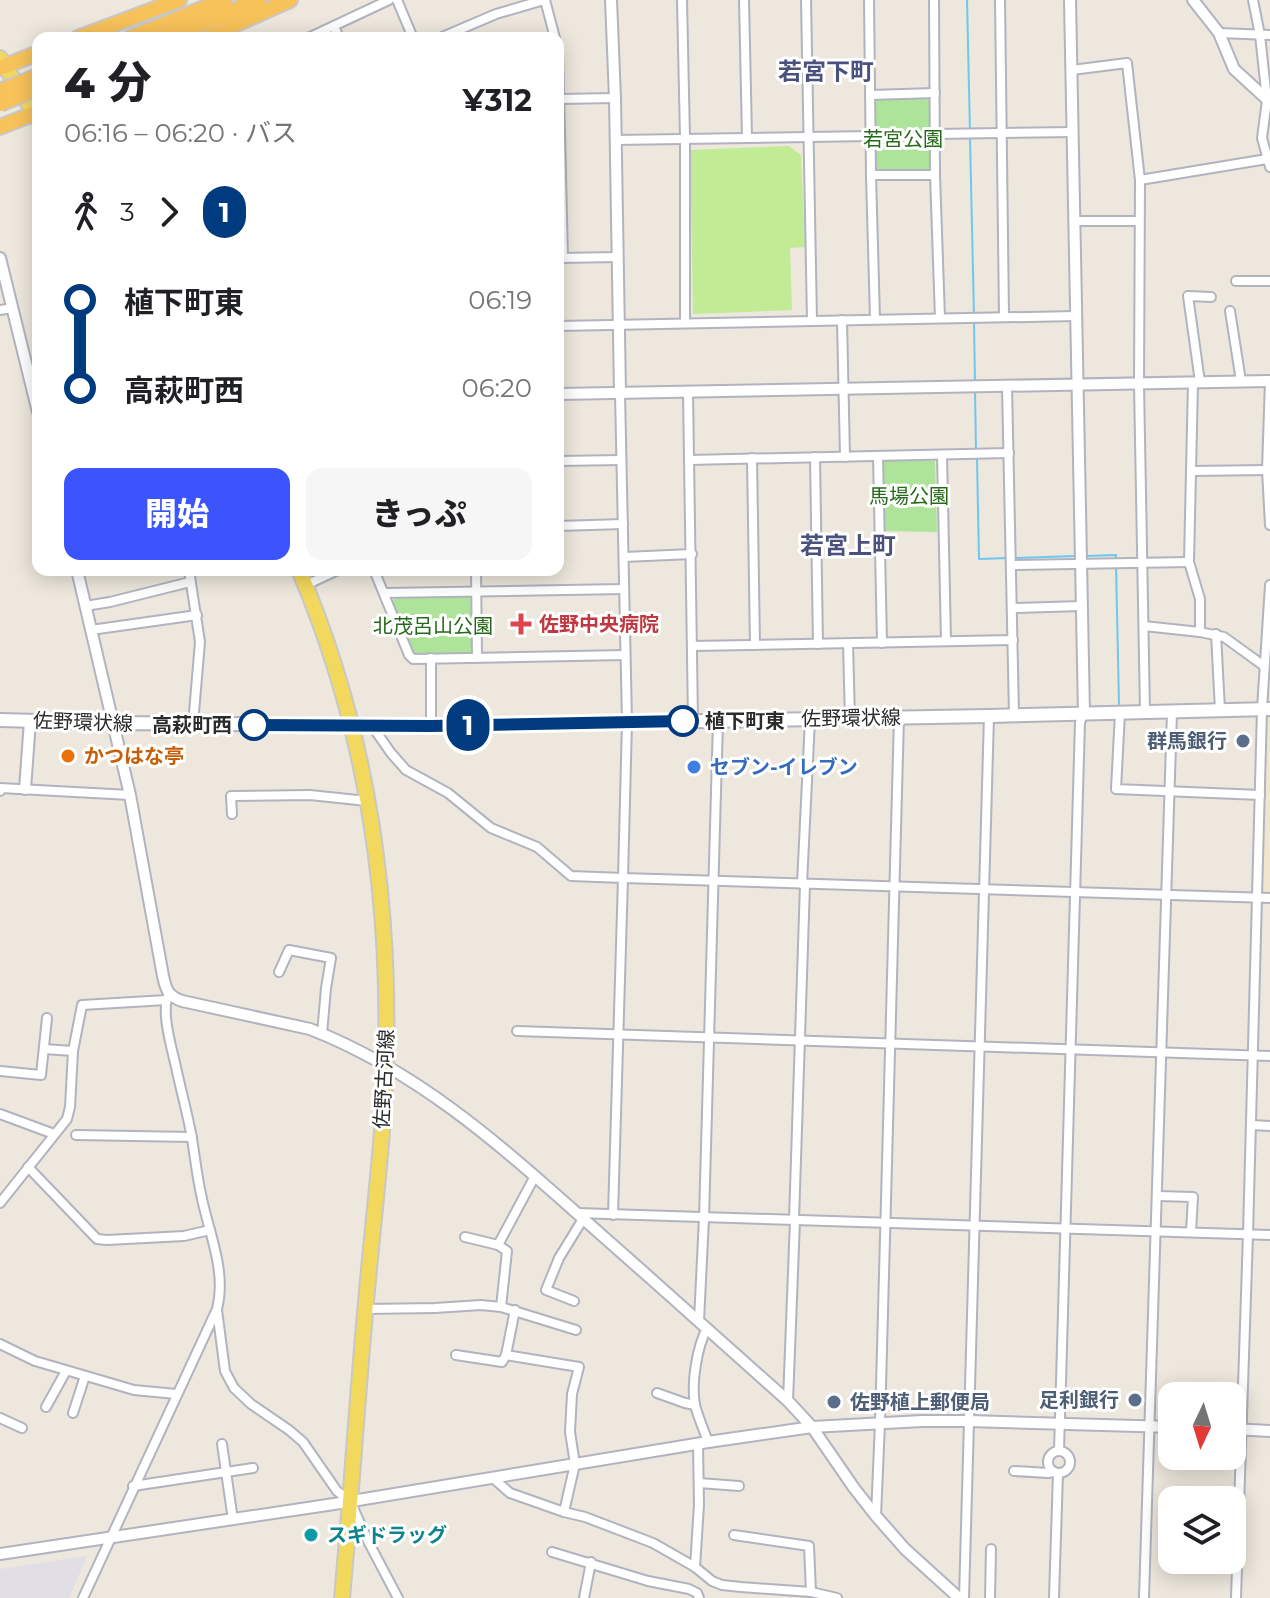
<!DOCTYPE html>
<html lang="ja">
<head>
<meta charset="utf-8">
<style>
  body { margin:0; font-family:Montserrat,"Noto Sans JP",sans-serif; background:#f6f6f6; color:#202124; height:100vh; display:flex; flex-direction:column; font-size:30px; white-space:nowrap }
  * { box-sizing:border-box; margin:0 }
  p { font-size:26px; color:#757577 }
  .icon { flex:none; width:44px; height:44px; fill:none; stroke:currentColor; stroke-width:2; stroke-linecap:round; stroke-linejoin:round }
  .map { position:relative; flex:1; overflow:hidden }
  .details { position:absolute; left:32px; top:32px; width:532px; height:544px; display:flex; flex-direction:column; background:#fff; border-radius:16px; box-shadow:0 4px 20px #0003 }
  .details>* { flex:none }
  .badge { padding:0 16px; border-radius:26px; font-size:28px; line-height:52px }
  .needle { width:52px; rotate:184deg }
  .buttons { position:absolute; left:1158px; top:1382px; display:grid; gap:16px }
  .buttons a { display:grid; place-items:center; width:88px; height:88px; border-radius:16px; background:#fff; box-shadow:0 4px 20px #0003; font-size:40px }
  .map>.badge { position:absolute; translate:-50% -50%; box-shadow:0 0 0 4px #fff }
  .legs { display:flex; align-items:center; gap:12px; height:88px; padding:0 32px; font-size:26px }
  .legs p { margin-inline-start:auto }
  .head { display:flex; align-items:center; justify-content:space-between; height:136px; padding:0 32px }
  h1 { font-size:44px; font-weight:800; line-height:60px }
  .action { display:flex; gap:16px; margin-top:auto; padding:16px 32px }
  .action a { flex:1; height:92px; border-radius:16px; background:#3c54fc; color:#fff; font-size:32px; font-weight:800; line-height:92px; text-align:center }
  .action a+a { background:#f6f6f6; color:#202124 }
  ul { padding:0 32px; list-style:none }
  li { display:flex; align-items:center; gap:28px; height:88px; font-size:30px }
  li i { display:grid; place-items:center; width:12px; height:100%; margin:0 10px; background:currentColor }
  li i::after { content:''; width:20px; height:20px; margin:-10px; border:6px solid; border-radius:50%; background:#fff }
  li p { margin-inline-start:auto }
  li:first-child i { background:linear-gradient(#0000 50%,currentColor 0) }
  li:last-child i { background:linear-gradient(currentColor 50%,#0000 0) }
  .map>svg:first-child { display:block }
  .industrial { fill:#e1dee6 }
  .education { fill:#efe6cd }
  .park { fill:#aee499 }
  .pitch { fill:#c1ec95 }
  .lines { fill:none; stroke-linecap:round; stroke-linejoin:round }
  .stream { stroke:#6fc6f0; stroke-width:2 }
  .minor-casing { stroke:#b1b3bf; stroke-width:12 }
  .tertiary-casing { stroke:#b1b3bf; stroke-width:14 }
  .secondary-casing { stroke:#b1b3bf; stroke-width:16 }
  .primary-casing { stroke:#c8c8c8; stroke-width:18 }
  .trunk-casing { stroke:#c8c8c8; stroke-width:18 }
  .minor { stroke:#fff; stroke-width:8 }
  .tertiary { stroke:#fff; stroke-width:10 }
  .secondary { stroke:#fff; stroke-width:12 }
  .primary { stroke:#f2d95d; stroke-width:14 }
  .trunk { stroke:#f8c25a; stroke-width:14 }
  .trunk-bridge-casing { stroke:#c8c8c8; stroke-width:18; stroke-linecap:butt }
  .trunk-bridge { stroke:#f8c25a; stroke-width:14 }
  .line-1-casing { stroke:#fff; stroke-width:18 }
  .line-1 { stroke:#003b80; stroke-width:12 }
  .health-dot { fill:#e0444e; stroke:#fff; stroke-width:3 }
  .stop-1-dot { fill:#fff; stroke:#003b80; stroke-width:4 }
  .service-dot { fill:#5c6f8a; stroke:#fff; stroke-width:3 }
  .food-dot { fill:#e8710a; stroke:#fff; stroke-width:3 }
  .shop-dot { fill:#3f7fe0; stroke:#fff; stroke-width:3 }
  .culture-dot { fill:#0f9aa8; stroke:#fff; stroke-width:3 }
  .labels { text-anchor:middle; stroke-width:6; stroke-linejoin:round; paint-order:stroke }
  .park-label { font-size:20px; fill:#256a19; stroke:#fff }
  .health-label { font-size:20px; font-weight:bold; fill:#be3a42; stroke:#fff; text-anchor:start }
  .street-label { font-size:20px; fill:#2b2b2b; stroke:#fff }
  .stop-label { font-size:20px; font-weight:bold; fill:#2b2b2b; stroke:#fff; text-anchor:start }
  .service-label { font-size:20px; font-weight:bold; fill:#4e5e75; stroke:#fff; text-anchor:end }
  .food-label { font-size:20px; font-weight:bold; fill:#c56008; stroke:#fff; text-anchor:start }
  .shop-label { font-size:20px; font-weight:bold; fill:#366cbe; stroke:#fff; text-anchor:start }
  .culture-label { font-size:20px; font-weight:bold; fill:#0d838f; stroke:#fff; text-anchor:start }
  .quarter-label { font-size:24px; font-weight:bold; fill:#4b517d; stroke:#fff }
</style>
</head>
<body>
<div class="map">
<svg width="1270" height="1598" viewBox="0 0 1270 1598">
  <rect width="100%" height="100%" fill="#ede7dd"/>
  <polygon class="industrial" points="87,1556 69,1598 0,1598 0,1569"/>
  <polygon class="education" points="1267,715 1270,715 1270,893 1261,892"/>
  <g class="park">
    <polygon points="877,98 927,98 931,103 934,174 872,174 873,102"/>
    <polygon points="882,461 935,461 937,532 884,531"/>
    <polygon points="397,596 472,597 473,654 414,655 392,602"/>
  </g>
  <polygon class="pitch" points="789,146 801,155 805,247 790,248 792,310 693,314 690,150"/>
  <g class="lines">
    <g class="stream">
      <polyline points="967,0 970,132"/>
      <polyline points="970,138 974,316"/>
      <polyline points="974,322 975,384"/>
      <polyline points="975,390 976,452"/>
      <polyline points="977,458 979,559 1008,558"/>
      <polyline points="1086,556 1116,555 1116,559"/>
      <polyline points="1014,558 1076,556"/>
      <polyline points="1116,565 1119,704"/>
    </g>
    <defs>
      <g id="minor">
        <polyline points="397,0 413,38"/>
        <polyline points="545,0 555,38"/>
        <polyline points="682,0 685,138 685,323"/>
        <polyline points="744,0 747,137"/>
        <polyline points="806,0 812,321"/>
        <polyline points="869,0 871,175 875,319"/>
        <polyline points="934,0 935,175 940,318"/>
        <polyline points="1000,0 1004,316"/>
        <polyline points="1253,0 1260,35 1267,100 1262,138 1270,167"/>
        <polyline points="334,26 339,38"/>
        <polyline points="1219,33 1270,35"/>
        <polyline points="308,38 389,0"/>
        <polyline points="440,38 496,14 544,0"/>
        <polyline points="558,51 563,258"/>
        <polyline points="1072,70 1127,63 1140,180 1267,159"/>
        <polyline points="870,95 935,93"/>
        <polyline points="559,99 615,98"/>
        <polyline points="935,134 1073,132"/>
        <polyline points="616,140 871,136"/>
        <polyline points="871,175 935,175"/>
        <polyline points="1140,180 1139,384 1145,712"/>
        <polyline points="1074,221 1139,221"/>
        <polyline points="559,258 618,257"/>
        <polyline points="1236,281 1270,281"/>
        <polyline points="0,310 12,308"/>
        <polyline points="1230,311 1241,381"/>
        <polyline points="842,320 845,457"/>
        <polyline points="558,326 1076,316"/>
        <polyline points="1270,381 1267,470 1270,525"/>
        <polyline points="1193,382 1189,562 1200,599 1200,632 1224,637 1264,666"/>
        <polyline points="1200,382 1188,296 1211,297"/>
        <polyline points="1007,386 1014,715"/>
        <polyline points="688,392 693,721"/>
        <polyline points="620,393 627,722 623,878 1270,898"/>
        <polyline points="942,455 946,641"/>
        <polyline points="878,456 882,643"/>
        <polyline points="815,457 818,644"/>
        <polyline points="752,458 755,645"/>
        <polyline points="689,460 1009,453"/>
        <polyline points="558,461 621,460"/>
        <polyline points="1192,471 1267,470"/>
        <polyline points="558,526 623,524"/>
        <polyline points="624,557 692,554"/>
        <polyline points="1011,565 1189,562"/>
        <polyline points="189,570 200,642 193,724"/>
        <polyline points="374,570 409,655 413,659 625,655"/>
        <polyline points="476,570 477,657"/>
        <polyline points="306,585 338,570"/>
        <polyline points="385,593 624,589"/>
        <polyline points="85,606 110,602 190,582"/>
        <polyline points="1012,608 1082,606"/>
        <polyline points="1144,626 1200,632"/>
        <polyline points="91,630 197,615"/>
        <polyline points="1216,634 1220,710"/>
        <polyline points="848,644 850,719"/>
        <polyline points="692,646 1013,640"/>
        <polyline points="431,658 431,726"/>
        <polyline points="1120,713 1116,789 1260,795"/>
        <polyline points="375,727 377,733 391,753 406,770 448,793 491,828 537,847 571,876 623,878 613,1215"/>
        <polyline points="0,791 0,788 130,795"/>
        <polyline points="232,814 231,796 310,795 367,801"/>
        <polyline points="802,884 810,719"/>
        <polyline points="279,972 289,950 331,958 326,988 322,1034"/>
        <polyline points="517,1031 1270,1056"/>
        <polyline points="44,1049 73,1051"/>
        <polyline points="0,1071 41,1075 47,1018"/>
        <polyline points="0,1114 54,1134"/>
        <polyline points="1251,1125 1270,1126"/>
        <polyline points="76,1135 192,1137"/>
        <polyline points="28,1167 97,1239 107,1240 184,1236 210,1230"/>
        <polyline points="1158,1196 1193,1197 1191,1232"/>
        <polyline points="0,1203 67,1119 70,1107 73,1051 82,1005 166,1000"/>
        <polyline points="577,1213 1270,1235"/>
        <polyline points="794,1220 805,884"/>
        <polyline points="465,1237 498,1245 507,1251 501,1307"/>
        <polyline points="498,1245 535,1176"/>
        <polyline points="574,1301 546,1290 559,1258 583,1219"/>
        <polyline points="365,1309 435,1308 481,1305 501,1307 576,1330"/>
        <polyline points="217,1310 225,1371 234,1388 251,1404 289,1430 303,1442 337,1491 350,1501 369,1543 398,1598"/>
        <polyline points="699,1321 704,1218 718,721"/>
        <path d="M707,1328C697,1347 691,1383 695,1405C698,1417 704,1430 708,1442"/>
        <polyline points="0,1344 35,1361 134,1390 176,1394"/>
        <polyline points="456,1355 502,1362 506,1355 515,1310"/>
        <polyline points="506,1355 579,1367 572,1394 570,1432 575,1464 564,1512"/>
        <polyline points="657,1393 685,1403 695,1405"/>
        <polyline points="788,1401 795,1220"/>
        <polyline points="46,1407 66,1371"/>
        <polyline points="73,1413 85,1376"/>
        <polyline points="0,1418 22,1428"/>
        <polyline points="222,1444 233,1520"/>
        <polyline points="1059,1451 1080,722 1084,713"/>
        <circle cx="1059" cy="1462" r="11"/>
        <polyline points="1014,1471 1048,1473 1054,1472"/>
        <polyline points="493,1478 510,1493 564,1512 585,1517 653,1543 695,1567 712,1581 722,1585 741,1587 811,1592 837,1598"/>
        <polyline points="699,1483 739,1486"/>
        <polyline points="133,1486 253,1468"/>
        <polyline points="876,1516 880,1423 899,717"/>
        <polyline points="734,1535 809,1546 811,1592"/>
        <polyline points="552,1552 648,1581 689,1589 697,1593 699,1598"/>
        <polyline points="695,1567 699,1505 698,1444"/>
        <path d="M83,1598L217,1309C227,1271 208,1231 201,1194C197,1176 195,1157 192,1139C188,1115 181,1091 176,1067C172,1049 160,1010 169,994"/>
        <polyline points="584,1598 591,1562"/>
        <polyline points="964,1598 989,716"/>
        <polyline points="990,1598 991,1549"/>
        <polyline points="1054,1598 1058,1473"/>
        <polyline points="1144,1598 1172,712"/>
        <polyline points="1236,1598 1248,1234 1262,709 1270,585"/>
      </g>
      <g id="tertiary">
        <polyline points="611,0 615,98 620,393"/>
        <polyline points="1070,0 1084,713"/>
        <polyline points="1193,0 1219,33 1234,69 1270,102"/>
        <polyline points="0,258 38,412"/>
        <polyline points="558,394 1269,381"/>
        <path d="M77,570L130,795L163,976C166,990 168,996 182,1001L310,1029C420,1072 501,1146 588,1223C655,1282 722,1342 788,1401L812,1427L854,1488L876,1516L905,1549L959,1598"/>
        <polyline points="25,789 30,721"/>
        <polyline points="1232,1429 1270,1431"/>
        <polyline points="0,1554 334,1504 708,1442 812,1427 922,1421 969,1421 1172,1427"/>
      </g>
      <polyline id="secondary" points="0,720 112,723 431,726 989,716 1270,709"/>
      <g id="primary">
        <polyline points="0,58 38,119"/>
        <path d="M299,570C365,724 390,888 386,1055C384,1137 373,1220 366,1302C357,1401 351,1499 342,1598"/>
      </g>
      <g id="trunk">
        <polyline points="78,38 179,0"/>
        <polyline points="130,38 224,0"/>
        <polyline points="165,38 259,0"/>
        <polyline points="205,38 290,0"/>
        <polyline points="0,68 38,53"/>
        <polyline points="0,127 38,112"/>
      </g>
    </defs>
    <use href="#minor" class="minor-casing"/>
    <use href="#tertiary" class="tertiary-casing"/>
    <use href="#secondary" class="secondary-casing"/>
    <use href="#primary" class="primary-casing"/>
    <use href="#trunk" class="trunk-casing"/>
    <use href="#minor" class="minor"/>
    <use href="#tertiary" class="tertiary"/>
    <use href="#secondary" class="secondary"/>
    <use href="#primary" class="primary"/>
    <use href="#trunk" class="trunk"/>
    <defs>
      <g id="trunk-bridge">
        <polyline points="0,91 38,76"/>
        <polyline points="0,104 38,88"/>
      </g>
    </defs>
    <use href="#trunk-bridge" class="trunk-bridge-casing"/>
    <use href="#trunk-bridge" class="trunk-bridge"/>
  </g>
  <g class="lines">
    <defs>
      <polyline id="line-1" points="254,725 431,726 683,721"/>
    </defs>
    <use href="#line-1" class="line-1-casing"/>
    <use href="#line-1" class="line-1"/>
  </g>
  <path class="health-dot" d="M517 612h8v8h8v8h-8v8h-8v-8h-8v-8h8z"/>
  <g class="stop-1-dot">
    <circle cx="683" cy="721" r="14"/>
    <circle cx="254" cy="725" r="14"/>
  </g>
  <g class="service-dot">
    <circle cx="1243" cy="741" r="8"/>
    <circle cx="1135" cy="1400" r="8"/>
    <circle cx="834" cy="1402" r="8"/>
  </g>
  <circle class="food-dot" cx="68" cy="756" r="8"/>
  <circle class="shop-dot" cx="694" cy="767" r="8"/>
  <circle class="culture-dot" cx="311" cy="1535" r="8"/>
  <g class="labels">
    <g class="park-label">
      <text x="903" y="146">若宮公園</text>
      <text x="909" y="503">馬場公園</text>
      <text x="433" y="633">北茂呂山公園</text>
    </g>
    <g class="health-label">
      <text x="539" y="631">佐野中央病院</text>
    </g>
    <g class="street-label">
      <text transform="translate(851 718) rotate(-1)" y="7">佐野環状線</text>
      <text transform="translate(83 722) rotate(2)" y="7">佐野環状線</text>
      <text transform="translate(384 1079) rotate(-87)" y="7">佐野古河線</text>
    </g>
    <g class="stop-label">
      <text x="705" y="728">植下町東</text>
      <text x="232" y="732" text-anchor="end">高萩町西</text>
    </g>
    <g class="service-label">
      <text x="1227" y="748">群馬銀行</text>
      <text x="1119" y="1407">足利銀行</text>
      <text x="850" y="1409" text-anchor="start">佐野植上郵便局</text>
    </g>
    <g class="food-label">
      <text x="84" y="763">かつはな亭</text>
    </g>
    <g class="shop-label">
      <text x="710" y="774">セブン-イレブン</text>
    </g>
    <g class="culture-label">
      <text x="327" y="1542">スギドラッグ</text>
    </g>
    <g class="quarter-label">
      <text x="826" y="80">若宮下町</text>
      <text x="848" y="554">若宮上町</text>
    </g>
  </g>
</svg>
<div class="buttons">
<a><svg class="needle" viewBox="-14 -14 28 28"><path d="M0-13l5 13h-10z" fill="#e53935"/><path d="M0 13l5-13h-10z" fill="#757577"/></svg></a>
<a><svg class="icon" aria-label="layers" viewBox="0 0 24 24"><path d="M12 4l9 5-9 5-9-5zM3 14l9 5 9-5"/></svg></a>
</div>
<b class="badge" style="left:468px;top:725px;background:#003b80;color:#fff">1</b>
<section class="details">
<div class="head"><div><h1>4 分</h1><p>06:16 – 06:20 · バス</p></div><b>¥312</b></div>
<div class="legs"><svg class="icon" aria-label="walk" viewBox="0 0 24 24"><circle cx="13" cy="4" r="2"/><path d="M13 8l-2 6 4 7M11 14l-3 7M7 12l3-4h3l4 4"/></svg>3<svg class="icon" aria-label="forward" viewBox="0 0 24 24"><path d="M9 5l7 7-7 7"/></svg><b class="badge" style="background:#003b80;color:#fff">1</b></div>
<ul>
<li><i style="color:#003b80"></i><b>植下町東</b><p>06:19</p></li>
<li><i style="color:#003b80"></i><b>高萩町西</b><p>06:20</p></li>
</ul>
<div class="action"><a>開始</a><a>きっぷ</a></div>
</section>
</div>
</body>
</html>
